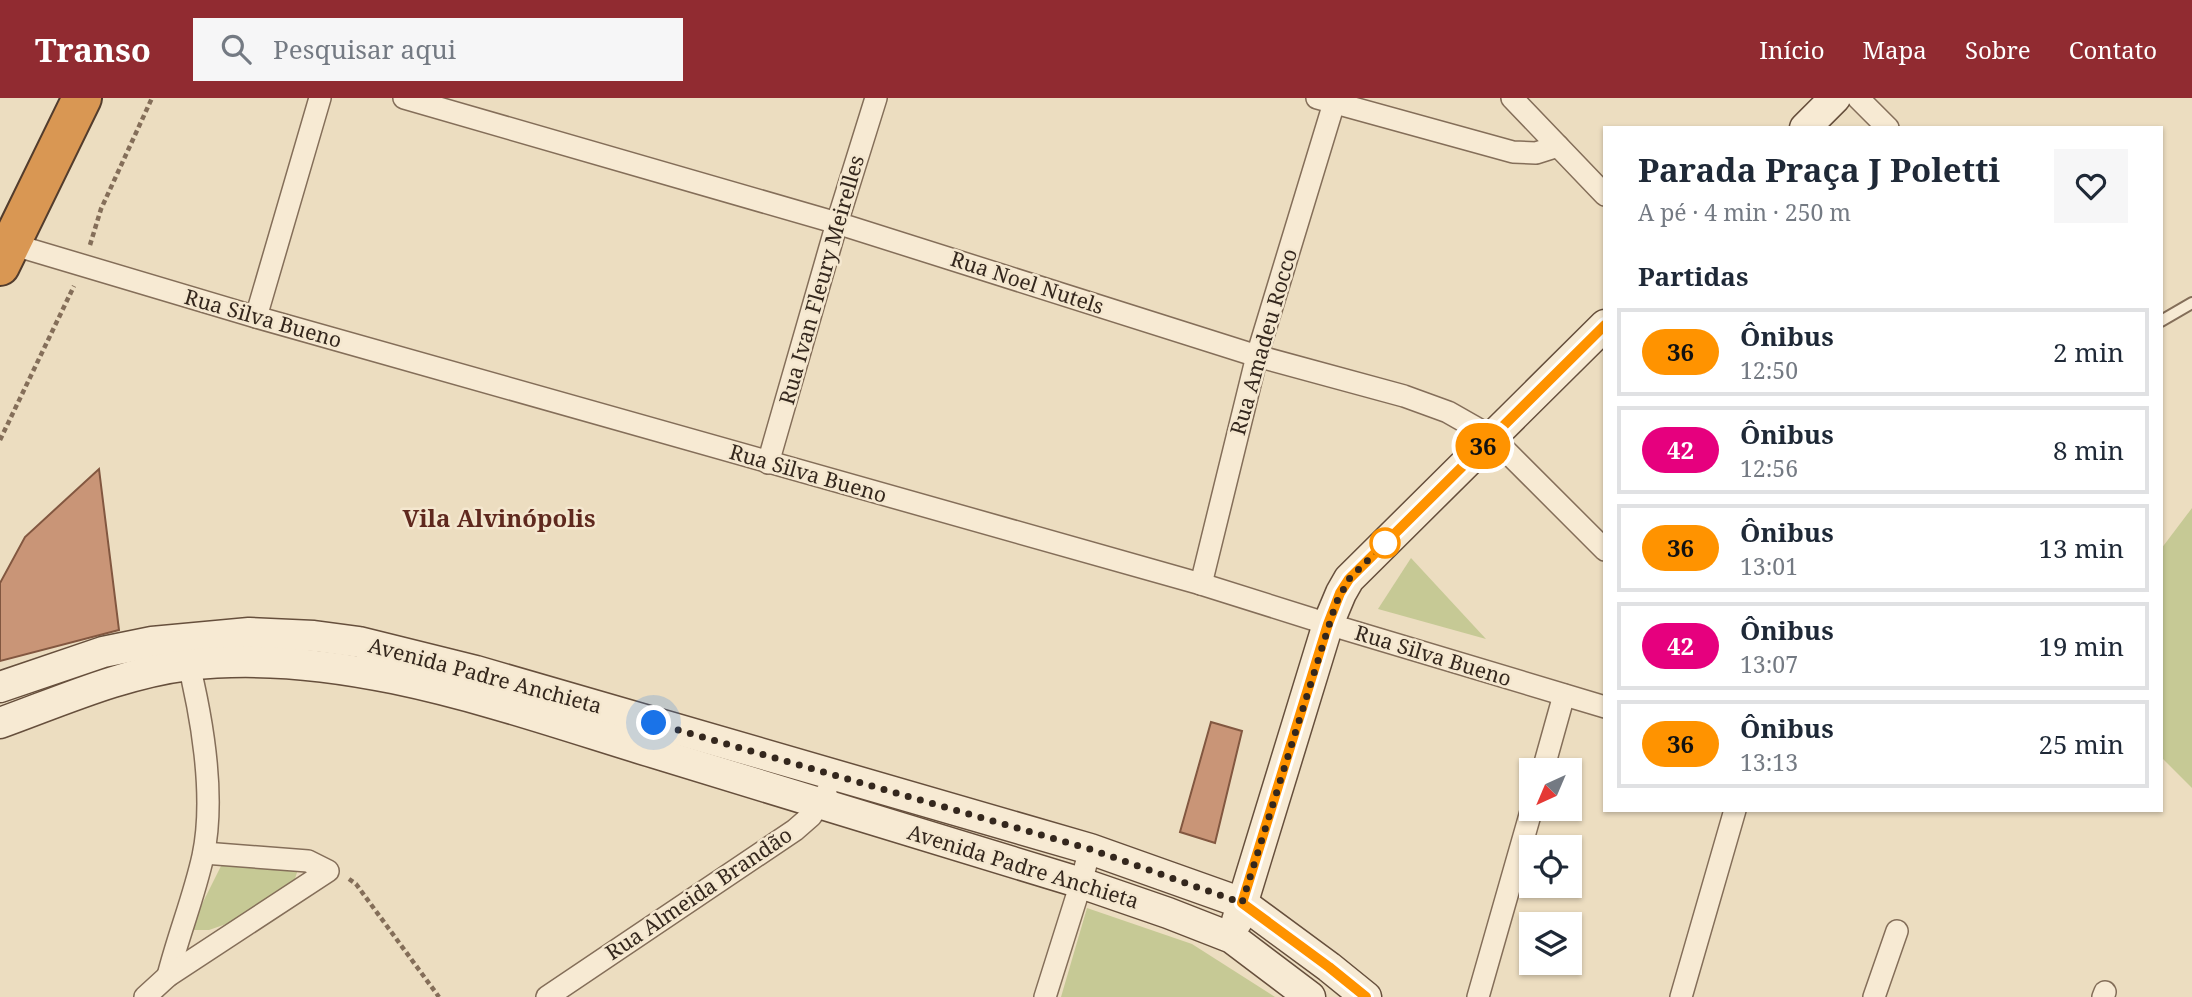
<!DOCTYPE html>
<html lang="pt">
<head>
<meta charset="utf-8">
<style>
  body { margin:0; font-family:"Noto Serif",serif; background:#f6f6f7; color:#1f2937; height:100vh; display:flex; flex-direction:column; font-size:26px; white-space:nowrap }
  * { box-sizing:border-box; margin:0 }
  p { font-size:23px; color:#747a83 }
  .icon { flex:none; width:38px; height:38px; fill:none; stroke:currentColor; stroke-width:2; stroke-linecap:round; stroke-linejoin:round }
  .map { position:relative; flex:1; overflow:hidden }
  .sheet { position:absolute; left:1603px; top:28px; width:560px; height:686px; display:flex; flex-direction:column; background:#fff; border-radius:0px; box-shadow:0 2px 5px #0004 }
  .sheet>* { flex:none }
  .badge { padding:0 14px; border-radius:23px; font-size:24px; line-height:46px }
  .needle { width:46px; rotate:224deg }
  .controls { position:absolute; left:1519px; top:660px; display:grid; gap:14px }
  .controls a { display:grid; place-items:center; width:63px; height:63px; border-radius:0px; background:#fff; box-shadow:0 2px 5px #0004; font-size:35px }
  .you { position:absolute; width:35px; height:35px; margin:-18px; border:5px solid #fff; border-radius:50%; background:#1a73e8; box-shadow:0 0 0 10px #1a73e833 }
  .map>.badge { position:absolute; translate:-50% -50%; box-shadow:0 0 0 4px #fff }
  h2 { padding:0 35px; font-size:26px; line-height:63px }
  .round { display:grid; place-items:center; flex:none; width:74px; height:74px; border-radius:0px; background:#f6f6f7 }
  .overview { display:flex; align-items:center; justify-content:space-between; height:119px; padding:0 35px }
  h1 { font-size:33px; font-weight:700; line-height:52px }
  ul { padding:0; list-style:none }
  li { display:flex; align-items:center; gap:21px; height:88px; margin:0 14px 10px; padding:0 21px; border:4px solid #e0e1e3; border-radius:0px }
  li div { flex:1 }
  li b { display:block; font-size:26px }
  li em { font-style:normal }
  li .badge { min-width:77px; font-weight:700; text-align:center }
  header { display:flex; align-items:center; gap:42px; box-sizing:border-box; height:98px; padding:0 35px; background:#912b31; color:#fff }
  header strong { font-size:33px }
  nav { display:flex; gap:38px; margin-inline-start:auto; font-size:24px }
  .search { width:490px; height:63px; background:#f6f6f7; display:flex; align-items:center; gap:18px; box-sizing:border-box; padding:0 24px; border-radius:0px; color:#747a83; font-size:26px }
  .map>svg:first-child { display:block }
  .green { fill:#c6c995 }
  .building { fill:#c99577; stroke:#825740; stroke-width:2 }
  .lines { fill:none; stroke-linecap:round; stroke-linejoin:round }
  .lane-casing { stroke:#846e59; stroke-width:14 }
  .street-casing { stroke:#846e59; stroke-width:24 }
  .secondary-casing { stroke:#664f3c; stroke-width:33 }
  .highway-casing { stroke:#523c2d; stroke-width:42 }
  .path { stroke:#846e59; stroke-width:4.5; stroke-dasharray:5 3.5; stroke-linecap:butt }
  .lane { stroke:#f7ead3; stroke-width:10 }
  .street { stroke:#f7ead3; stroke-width:21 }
  .secondary { stroke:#f7ead3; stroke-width:30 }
  .highway { stroke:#d99753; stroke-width:38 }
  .line-casing { stroke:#fff; stroke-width:16 }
  .line { stroke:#ff9300; stroke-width:10 }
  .walk { stroke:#34271d; stroke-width:7; stroke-dasharray:0 12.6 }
  .stop-dot { fill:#fff; stroke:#ff9300; stroke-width:3.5 }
  .labels { text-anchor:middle; stroke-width:5; stroke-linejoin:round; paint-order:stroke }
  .street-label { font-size:21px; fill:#34271d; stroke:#f4e7cf }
  .quarter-label { font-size:24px; font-weight:bold; fill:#5f281e; stroke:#f4e7cf }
</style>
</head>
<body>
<header>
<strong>Transo</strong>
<div class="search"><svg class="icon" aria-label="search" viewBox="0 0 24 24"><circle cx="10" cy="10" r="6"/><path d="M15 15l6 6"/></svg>Pesquisar aqui</div>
<nav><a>Início</a><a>Mapa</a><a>Sobre</a><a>Contato</a></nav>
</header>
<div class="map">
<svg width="2192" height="899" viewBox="0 0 2192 899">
  <rect width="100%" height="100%" fill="#ecddc0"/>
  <g class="green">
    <polygon points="2192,410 2192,690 2161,659 2161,451"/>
    <polygon points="1411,460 1486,541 1378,511"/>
    <polygon points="223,764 298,771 295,781 232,824 209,832 189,832"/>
    <polygon points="1087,810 1192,846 1275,899 1061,899"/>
  </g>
  <g class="building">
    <polygon points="99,371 119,532 0,563 0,485 25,439"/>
    <polygon points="1211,624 1242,633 1215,745 1180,734"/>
  </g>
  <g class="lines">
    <defs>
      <polyline id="lane" points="2161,223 2192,205"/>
      <g id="street">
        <polyline points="404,0 837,125 1257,258 1404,298 1448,314 1492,339 1605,452"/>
        <polyline points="1317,0 1513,54 1536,55 1558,48"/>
        <polyline points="1512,0 1605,97"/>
        <polyline points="1858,0 1888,30"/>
        <polyline points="11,146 256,219 1201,486 1328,526 1605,609"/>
        <polyline points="256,219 320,0"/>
        <polyline points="768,365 837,125 876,0"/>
        <polyline points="1201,486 1257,258 1334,5"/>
        <polyline points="1543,672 1564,597"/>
        <path d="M168,878C178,838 194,799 203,758C216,697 201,614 186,555"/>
        <polyline points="145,899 168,878 328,773 308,763 204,755"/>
        <polyline points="547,899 795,732 811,718 826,695"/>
        <polyline points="1045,899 1081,785 1090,751"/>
        <polyline points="1478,899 1532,710"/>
        <polyline points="1681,899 1735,712"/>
        <polyline points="1874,899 1897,833"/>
        <polyline points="2103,899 2105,894"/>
      </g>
      <g id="secondary">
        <polyline points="1805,30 1835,0"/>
        <polyline points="0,589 103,554 152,544 249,535 314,538 359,544 476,573 1090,751 1242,805 1329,869 1366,899"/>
        <path d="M0,625C61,603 123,575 188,567C346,549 507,610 655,655C797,699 939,742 1081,785L1168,815L1232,840L1310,899"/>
        <polyline points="1237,823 1328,526 1341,495 1349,481 1605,227"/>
      </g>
      <polyline id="highway" points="0,168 82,0"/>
    </defs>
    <use href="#lane" class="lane-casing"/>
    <use href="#street" class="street-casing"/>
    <use href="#secondary" class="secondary-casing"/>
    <use href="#highway" class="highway-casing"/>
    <g class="path">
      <polyline points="90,147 101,111 152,0"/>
      <polyline points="0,342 74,188"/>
      <polyline points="349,781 356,786 439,899"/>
    </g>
    <use href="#lane" class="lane"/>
    <use href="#street" class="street"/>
    <use href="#secondary" class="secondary"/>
    <use href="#highway" class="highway"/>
  </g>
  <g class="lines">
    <defs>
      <polyline id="line" points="1366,899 1329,869 1242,805 1328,526 1340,495 1349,481 1605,227"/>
    </defs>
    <use href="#line" class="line-casing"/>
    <use href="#line" class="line"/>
    <polyline class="walk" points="654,625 1090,751 1242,805 1336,505 1349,481 1385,445"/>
  </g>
  <circle class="stop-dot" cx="1385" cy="445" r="14"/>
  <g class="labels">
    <g class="street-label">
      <text transform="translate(822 182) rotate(-74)" y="7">Rua Ivan Fleury Meirelles</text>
      <text transform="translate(1027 185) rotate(18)" y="7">Rua Noel Nutels</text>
      <text transform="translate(263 221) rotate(16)" y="7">Rua Silva Bueno</text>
      <text transform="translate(1264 244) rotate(-74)" y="7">Rua Amadeu Rocco</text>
      <text transform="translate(808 376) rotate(16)" y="7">Rua Silva Bueno</text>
      <text transform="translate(1433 558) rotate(17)" y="7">Rua Silva Bueno</text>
      <text transform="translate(485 578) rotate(15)" y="7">Avenida Padre Anchieta</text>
      <text transform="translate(1023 769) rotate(17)" y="7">Avenida Padre Anchieta</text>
      <text transform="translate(699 796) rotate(-34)" y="7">Rua Almeida Brandão</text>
    </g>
    <g class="quarter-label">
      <text x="499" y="429">Vila Alvinópolis</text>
    </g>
  </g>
</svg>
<div class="controls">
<a><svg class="needle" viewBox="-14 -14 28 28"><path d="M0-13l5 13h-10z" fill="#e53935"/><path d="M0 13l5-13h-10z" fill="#747a83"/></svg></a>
<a><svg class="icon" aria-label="locate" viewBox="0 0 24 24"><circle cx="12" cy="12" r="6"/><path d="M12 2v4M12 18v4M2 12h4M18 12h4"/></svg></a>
<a><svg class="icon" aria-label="layers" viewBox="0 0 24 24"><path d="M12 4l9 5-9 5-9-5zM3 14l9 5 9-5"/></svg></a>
</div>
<div class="you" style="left:654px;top:625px"></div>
<b class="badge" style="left:1483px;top:348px;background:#ff9300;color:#111">36</b>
<section class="sheet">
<div class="overview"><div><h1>Parada Praça J Poletti</h1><p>A pé · 4 min · 250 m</p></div><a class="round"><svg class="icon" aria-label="heart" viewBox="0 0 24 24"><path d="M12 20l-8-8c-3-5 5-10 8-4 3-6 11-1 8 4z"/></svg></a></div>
<h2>Partidas</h2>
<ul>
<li><span class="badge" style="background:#ff9300;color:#111">36</span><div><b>Ônibus</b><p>12:50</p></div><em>2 min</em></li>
<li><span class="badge" style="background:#e6007e;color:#fff">42</span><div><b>Ônibus</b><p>12:56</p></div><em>8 min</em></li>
<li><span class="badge" style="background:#ff9300;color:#111">36</span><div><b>Ônibus</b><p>13:01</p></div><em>13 min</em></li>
<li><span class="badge" style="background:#e6007e;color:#fff">42</span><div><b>Ônibus</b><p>13:07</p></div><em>19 min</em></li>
<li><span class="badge" style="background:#ff9300;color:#111">36</span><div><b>Ônibus</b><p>13:13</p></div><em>25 min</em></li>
</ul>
</section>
</div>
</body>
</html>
